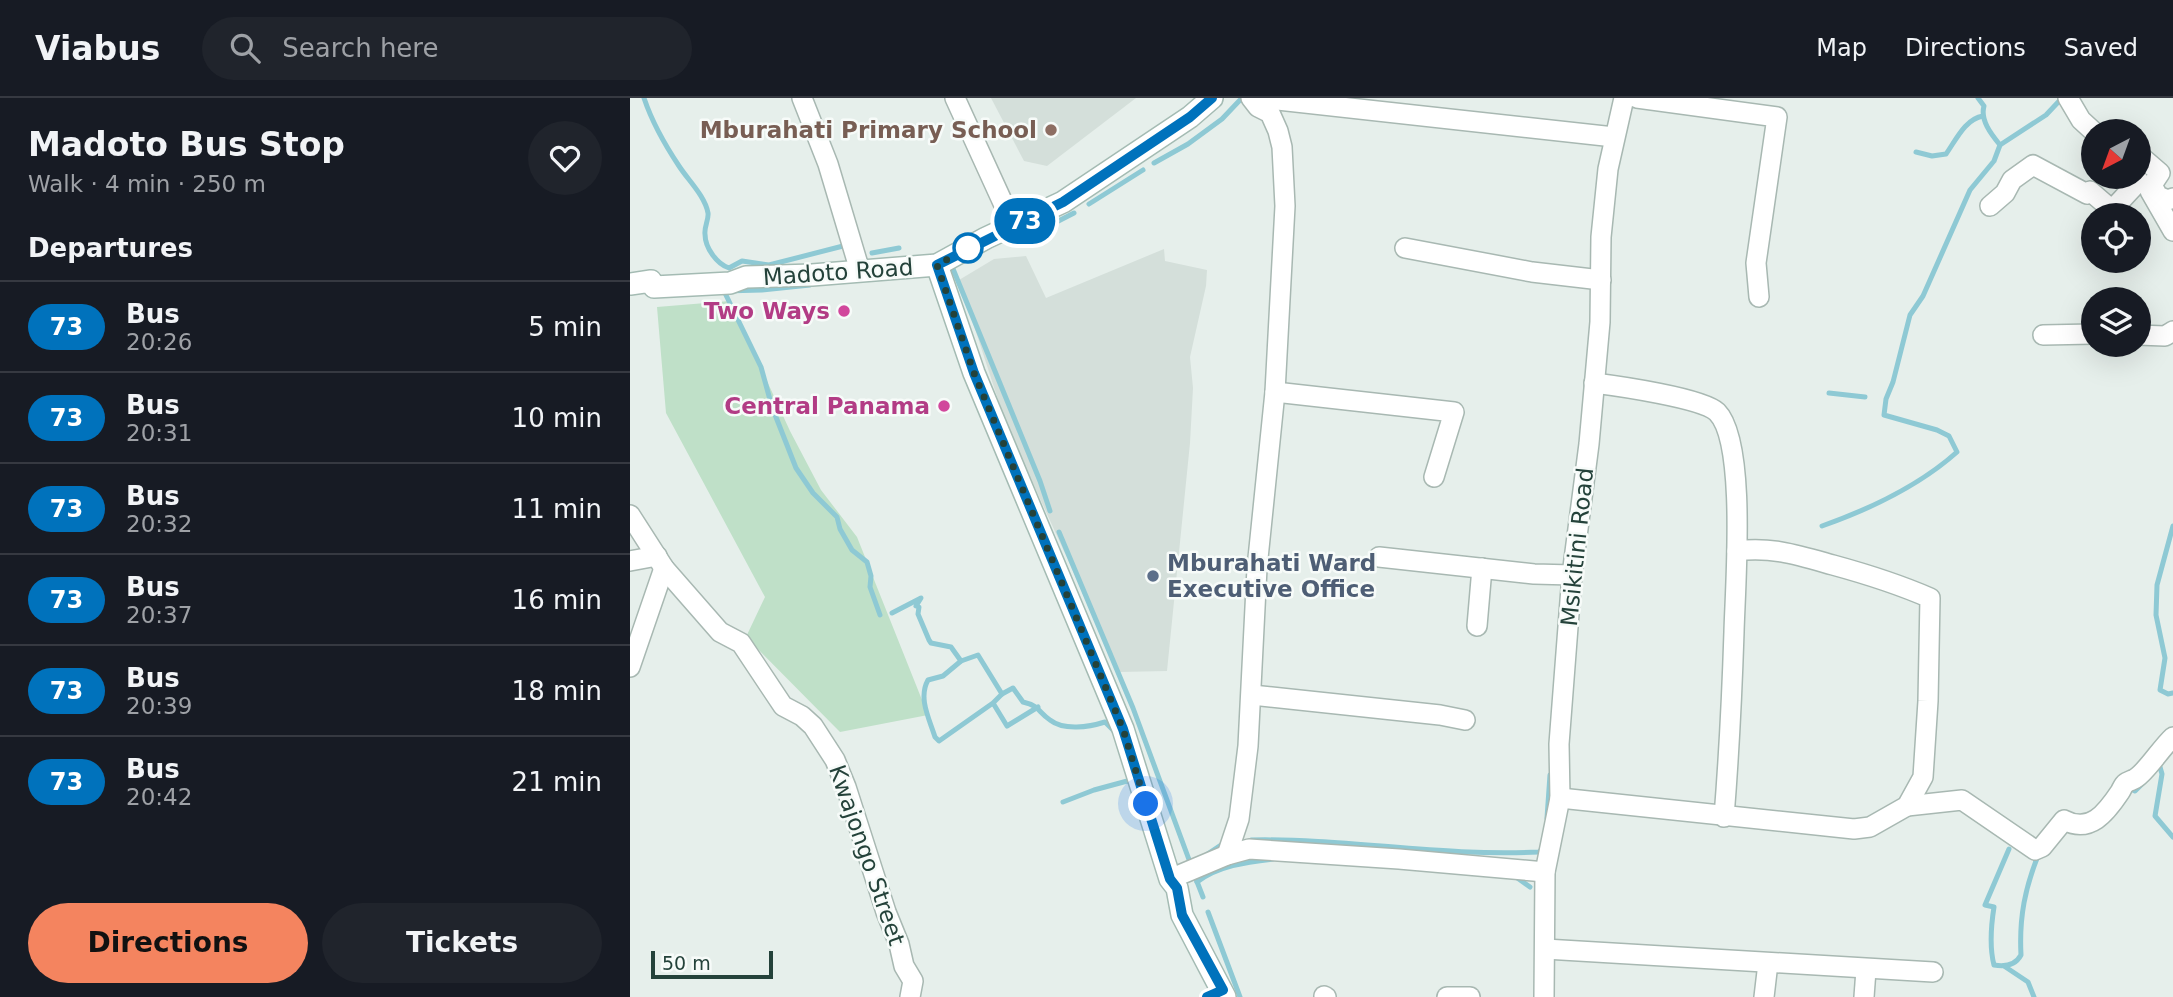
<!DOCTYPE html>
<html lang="en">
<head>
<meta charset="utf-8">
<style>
  body { margin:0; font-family:"DejaVu Sans",sans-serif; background:#20242c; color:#f1f3f6; height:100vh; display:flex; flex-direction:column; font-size:26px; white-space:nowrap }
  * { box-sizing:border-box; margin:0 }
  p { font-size:23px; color:#9ea1a6 }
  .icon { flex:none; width:38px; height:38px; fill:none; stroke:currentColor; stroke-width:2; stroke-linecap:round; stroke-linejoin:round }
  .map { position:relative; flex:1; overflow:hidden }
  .details { display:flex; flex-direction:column; background:#171b24; width:630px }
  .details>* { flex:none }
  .badge { padding:0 14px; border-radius:23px; font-size:24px; line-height:46px }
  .needle { width:46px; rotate:221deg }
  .controls { position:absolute; left:1451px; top:21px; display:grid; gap:14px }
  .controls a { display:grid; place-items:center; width:70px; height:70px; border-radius:50%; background:#171b24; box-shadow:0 7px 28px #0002; font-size:35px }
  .scale { position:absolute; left:21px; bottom:18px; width:122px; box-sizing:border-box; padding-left:7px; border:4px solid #24423a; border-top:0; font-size:19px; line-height:24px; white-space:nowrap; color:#24423a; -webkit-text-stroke:5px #f7fbf9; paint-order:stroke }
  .you { position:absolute; width:35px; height:35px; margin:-18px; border:5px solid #fff; border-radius:50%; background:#1a73e8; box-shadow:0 0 0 10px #1a73e833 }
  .map>.badge { position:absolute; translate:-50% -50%; box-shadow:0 0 0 4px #fff }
  h2 { padding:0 28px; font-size:26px; line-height:63px }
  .round { display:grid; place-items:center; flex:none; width:74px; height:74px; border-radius:37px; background:#20242c }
  .summary { display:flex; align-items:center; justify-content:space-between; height:119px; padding:0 28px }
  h1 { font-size:33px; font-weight:600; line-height:52px }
  .cta { display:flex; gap:14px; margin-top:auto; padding:14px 28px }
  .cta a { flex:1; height:80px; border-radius:42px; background:#f4845f; color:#111; font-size:28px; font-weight:600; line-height:80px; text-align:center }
  .cta a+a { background:#20242c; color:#f1f3f6 }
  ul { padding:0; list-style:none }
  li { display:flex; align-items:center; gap:21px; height:91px; padding:0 28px; border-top:2px solid #363941 }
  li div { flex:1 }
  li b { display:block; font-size:26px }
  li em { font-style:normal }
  li .badge { min-width:77px; font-weight:700; text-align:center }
  header { display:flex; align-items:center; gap:42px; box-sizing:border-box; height:98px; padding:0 35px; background:#171b24; border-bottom:2px solid #363941 }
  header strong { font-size:33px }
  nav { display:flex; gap:38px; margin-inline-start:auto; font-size:24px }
  .search { width:490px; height:63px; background:#20242c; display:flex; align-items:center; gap:18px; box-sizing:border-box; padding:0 24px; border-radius:38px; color:#9ea1a6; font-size:26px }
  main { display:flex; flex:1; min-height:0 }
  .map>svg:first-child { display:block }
  .built { fill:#d4dfda }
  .green { fill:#bfe0c8 }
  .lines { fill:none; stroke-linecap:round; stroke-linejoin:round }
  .stream { stroke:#8ec9d4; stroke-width:5 }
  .street-casing { stroke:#a8b8b2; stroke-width:22 }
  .secondary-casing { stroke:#a4bbb3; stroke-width:24 }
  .street { stroke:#fff; stroke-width:19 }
  .secondary { stroke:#fff; stroke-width:21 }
  .line-casing { stroke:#fff; stroke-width:16 }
  .line { stroke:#0072bc; stroke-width:10 }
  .walk { stroke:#24423a; stroke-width:7; stroke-dasharray:0 12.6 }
  .education-dot { fill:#8d6e63; stroke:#f7fbf9; stroke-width:2.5 }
  .stop-dot { fill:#fff; stroke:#0072bc; stroke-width:3.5 }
  .hotel-dot { fill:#d1479c; stroke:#f7fbf9; stroke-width:2.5 }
  .service-dot { fill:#5c6f8a; stroke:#f7fbf9; stroke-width:2.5 }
  .labels { text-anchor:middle; stroke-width:5; stroke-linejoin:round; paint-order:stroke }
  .education-label { font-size:23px; font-weight:bold; fill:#785e54; stroke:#f7fbf9; text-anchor:end }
  .street-label { font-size:23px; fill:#24423a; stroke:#f7fbf9 }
  .hotel-label { font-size:23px; font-weight:bold; fill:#b23c85; stroke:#f7fbf9; text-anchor:end }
  .service-label { font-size:23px; font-weight:bold; fill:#4e5e75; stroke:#f7fbf9; text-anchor:start }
</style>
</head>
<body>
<header>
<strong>Viabus</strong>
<div class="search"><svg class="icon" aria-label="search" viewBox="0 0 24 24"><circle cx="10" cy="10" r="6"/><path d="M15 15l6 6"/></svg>Search here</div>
<nav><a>Map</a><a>Directions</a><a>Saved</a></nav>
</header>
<main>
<section class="details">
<div class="summary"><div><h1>Madoto Bus Stop</h1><p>Walk · 4 min · 250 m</p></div><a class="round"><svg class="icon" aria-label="heart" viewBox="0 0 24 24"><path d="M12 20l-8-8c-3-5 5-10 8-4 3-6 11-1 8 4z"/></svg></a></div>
<h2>Departures</h2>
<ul>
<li><span class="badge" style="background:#0072bc;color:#fff">73</span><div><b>Bus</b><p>20:26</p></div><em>5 min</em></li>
<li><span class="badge" style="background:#0072bc;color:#fff">73</span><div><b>Bus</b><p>20:31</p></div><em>10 min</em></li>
<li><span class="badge" style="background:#0072bc;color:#fff">73</span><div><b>Bus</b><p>20:32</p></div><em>11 min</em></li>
<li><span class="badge" style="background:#0072bc;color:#fff">73</span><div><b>Bus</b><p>20:37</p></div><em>16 min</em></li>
<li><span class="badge" style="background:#0072bc;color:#fff">73</span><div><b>Bus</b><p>20:39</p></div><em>18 min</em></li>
<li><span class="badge" style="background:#0072bc;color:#fff">73</span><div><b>Bus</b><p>20:42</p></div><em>21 min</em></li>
</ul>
<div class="cta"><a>Directions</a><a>Tickets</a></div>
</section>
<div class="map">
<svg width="1543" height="899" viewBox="0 0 1543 899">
  <rect width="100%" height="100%" fill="#e6efeb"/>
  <g class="built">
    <polygon points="361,0 506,0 417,68 394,63"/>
    <polygon points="534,151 535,163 577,172 576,188 560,259 563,290 560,345 537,573 489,574 376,326 329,182 364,161 396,158 416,200"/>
  </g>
  <polygon class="green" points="100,203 160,333 191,392 227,439 298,617 210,634 116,539 135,499 36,315 27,209"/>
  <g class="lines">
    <g class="stream">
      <path d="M14,0C22,24 35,47 49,68C58,82 75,98 78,115C79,121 74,129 75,136C75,150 87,166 99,170L112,163L139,167L217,147"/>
      <path d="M1348,0L1354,8C1350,22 1361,36 1370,47"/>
      <path d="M1286,54L1302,58L1316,56C1326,42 1335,21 1353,18"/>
      <polyline points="524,65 558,46 592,21 610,2"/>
      <polyline points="459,106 513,72"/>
      <polyline points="1459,142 1463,138"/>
      <polyline points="381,144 405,135 444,115"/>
      <polyline points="242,155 269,150"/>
      <polyline points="321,166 410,383 420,413"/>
      <polyline points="180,187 132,192 94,193 131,269 142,309 166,370 183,395 207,419 210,431 222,452 237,464 241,478 240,489 250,517"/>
      <polyline points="1199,295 1235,299"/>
      <path d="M1192,428C1240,411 1289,388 1327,354L1319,338L1307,332L1254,317L1256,301L1263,284L1280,217L1293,198L1340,92L1364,63L1370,47L1416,17L1432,0"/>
      <polyline points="1543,428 1527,487 1526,517 1535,560 1530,592 1538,596 1543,595"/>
      <polyline points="429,434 503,610 561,767"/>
      <polyline points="262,515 291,500 286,508 289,509 288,516 299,542 301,545 321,549 331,563"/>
      <path d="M372,596L383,590L393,604C410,608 408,614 420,622C434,633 459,629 475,624L483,632"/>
      <path d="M363,605L309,643L305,639C299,620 288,600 298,582L313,578L331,563L348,557L372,596L363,605L377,628L408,609"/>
      <polyline points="1528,662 1532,676 1525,718 1543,739"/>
      <polyline points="1498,689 1505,693 1515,683"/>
      <polyline points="433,704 464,692 501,682"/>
      <polyline points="917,720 920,677"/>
      <path d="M621,742C717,740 812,759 909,754L913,750"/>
      <path d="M1379,751L1355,807L1364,809C1361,828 1359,848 1364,867C1375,869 1385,868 1391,857C1389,819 1395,790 1409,755"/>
      <polyline points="576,757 594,745"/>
      <polyline points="564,776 573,799"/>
      <polyline points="886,779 900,789"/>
      <path d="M567,784C588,768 616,764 643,761"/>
      <polyline points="578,814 610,899"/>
      <polyline points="1374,868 1398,884 1404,899"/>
    </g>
    <defs>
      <g id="street">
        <polyline points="172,0 198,66 230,173"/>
        <polyline points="325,0 384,129"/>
        <polyline points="629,0 984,39"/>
        <polyline points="1007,0 1147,19 1126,165 1129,199"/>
        <polyline points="1438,0 1451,22 1463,33"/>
        <polyline points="1508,56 1530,75 1522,87 1528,98 1538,102 1543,100"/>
        <polyline points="1520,93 1543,133"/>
        <polyline points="1360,108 1375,95 1382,82 1403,67 1457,96 1460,93 1482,112 1509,83 1499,79"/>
        <polyline points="775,150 902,174 971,182"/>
        <polyline points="1413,237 1463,236"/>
        <polyline points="1508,237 1535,238 1543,233"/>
        <path d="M964,285C988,288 1072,300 1087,314C1117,344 1105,490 1104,534C1102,596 1099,657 1094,719"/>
        <polyline points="645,294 824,314 804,379"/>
        <polyline points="0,417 34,470 90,534 111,545 153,608 172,618 183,628 205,662 216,689 256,814 269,846 274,868 283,883 280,899"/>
        <polyline points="749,459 904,476 942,477"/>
        <polyline points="0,463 27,458"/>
        <polyline points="847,528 852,470"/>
        <polyline points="0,569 34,470"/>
        <polyline points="622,597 810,617 835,622"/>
        <path d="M930,700L1224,731L1240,729L1277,708L1293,679L1298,603L1300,500C1268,486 1236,476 1203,467C1171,458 1141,448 1107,453"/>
        <path d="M1277,708L1332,702L1405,752L1412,749L1434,722C1460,736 1476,715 1490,694C1492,691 1493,687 1496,685C1498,683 1504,682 1506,680C1517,673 1531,650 1543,639"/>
        <polyline points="597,757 609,721 618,648 627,470 645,294 655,108 652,49 648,33 640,15 628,9 621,0"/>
        <polyline points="540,781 597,757 619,751 769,761 915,774"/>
        <polyline points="915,851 1303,874"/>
        <polyline points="694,898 696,899"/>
        <polyline points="817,899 840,899"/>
        <polyline points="914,899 915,774 930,700 929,646 942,477 959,346 970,224 971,139 978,71 994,0"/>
        <polyline points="1134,899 1138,865"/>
        <polyline points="1234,899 1236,872"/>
      </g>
      <g id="secondary">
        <polyline points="307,167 344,275 493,631 540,781 547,790 552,817 595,899"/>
        <polyline points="0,186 21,183 24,189 100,185 116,179 182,177 307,167 356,140 433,104 560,19 582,0"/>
      </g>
    </defs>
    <use href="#street" class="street-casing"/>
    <use href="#secondary" class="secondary-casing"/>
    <use href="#street" class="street"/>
    <use href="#secondary" class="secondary"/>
  </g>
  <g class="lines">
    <defs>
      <polyline id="line" points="577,899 593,892 552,817 547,790 540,781 493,631 344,275 307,167 433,104 560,19 582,0"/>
    </defs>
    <use href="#line" class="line-casing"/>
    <use href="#line" class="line"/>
    <polyline class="walk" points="338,150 344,147 307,167 344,275 493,631 516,706"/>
  </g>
  <circle class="education-dot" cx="421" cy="32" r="7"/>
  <circle class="stop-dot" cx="338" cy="150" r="14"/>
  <g class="hotel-dot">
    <circle cx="214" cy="213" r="7"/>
    <circle cx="314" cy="308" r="7"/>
  </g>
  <circle class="service-dot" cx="523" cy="478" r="7"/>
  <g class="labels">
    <g class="education-label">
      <text x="407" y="40">Mburahati Primary School</text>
    </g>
    <g class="street-label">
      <text transform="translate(208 174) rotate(-4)" y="8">Madoto Road</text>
      <text transform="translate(947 449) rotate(-84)" y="8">Msikitini Road</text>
      <text transform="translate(237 757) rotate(71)" y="8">Kwajongo Street</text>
    </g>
    <g class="hotel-label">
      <text x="200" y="221">Two Ways</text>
      <text x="300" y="316">Central Panama</text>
    </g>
    <g class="service-label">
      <text x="537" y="473">Mburahati Ward<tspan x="537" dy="26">Executive Office</tspan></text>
    </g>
  </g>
</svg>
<div class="controls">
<a><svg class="needle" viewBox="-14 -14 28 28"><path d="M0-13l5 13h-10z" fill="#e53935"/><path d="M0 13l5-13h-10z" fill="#9ea1a6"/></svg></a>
<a><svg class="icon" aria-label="locate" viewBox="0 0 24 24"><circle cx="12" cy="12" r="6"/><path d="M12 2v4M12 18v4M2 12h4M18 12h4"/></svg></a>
<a><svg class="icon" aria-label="layers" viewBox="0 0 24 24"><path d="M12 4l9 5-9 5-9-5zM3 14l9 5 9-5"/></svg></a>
</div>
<div class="scale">50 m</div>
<div class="you" style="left:516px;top:706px"></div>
<b class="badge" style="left:395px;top:123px;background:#0072bc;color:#fff">73</b>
</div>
</main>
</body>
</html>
